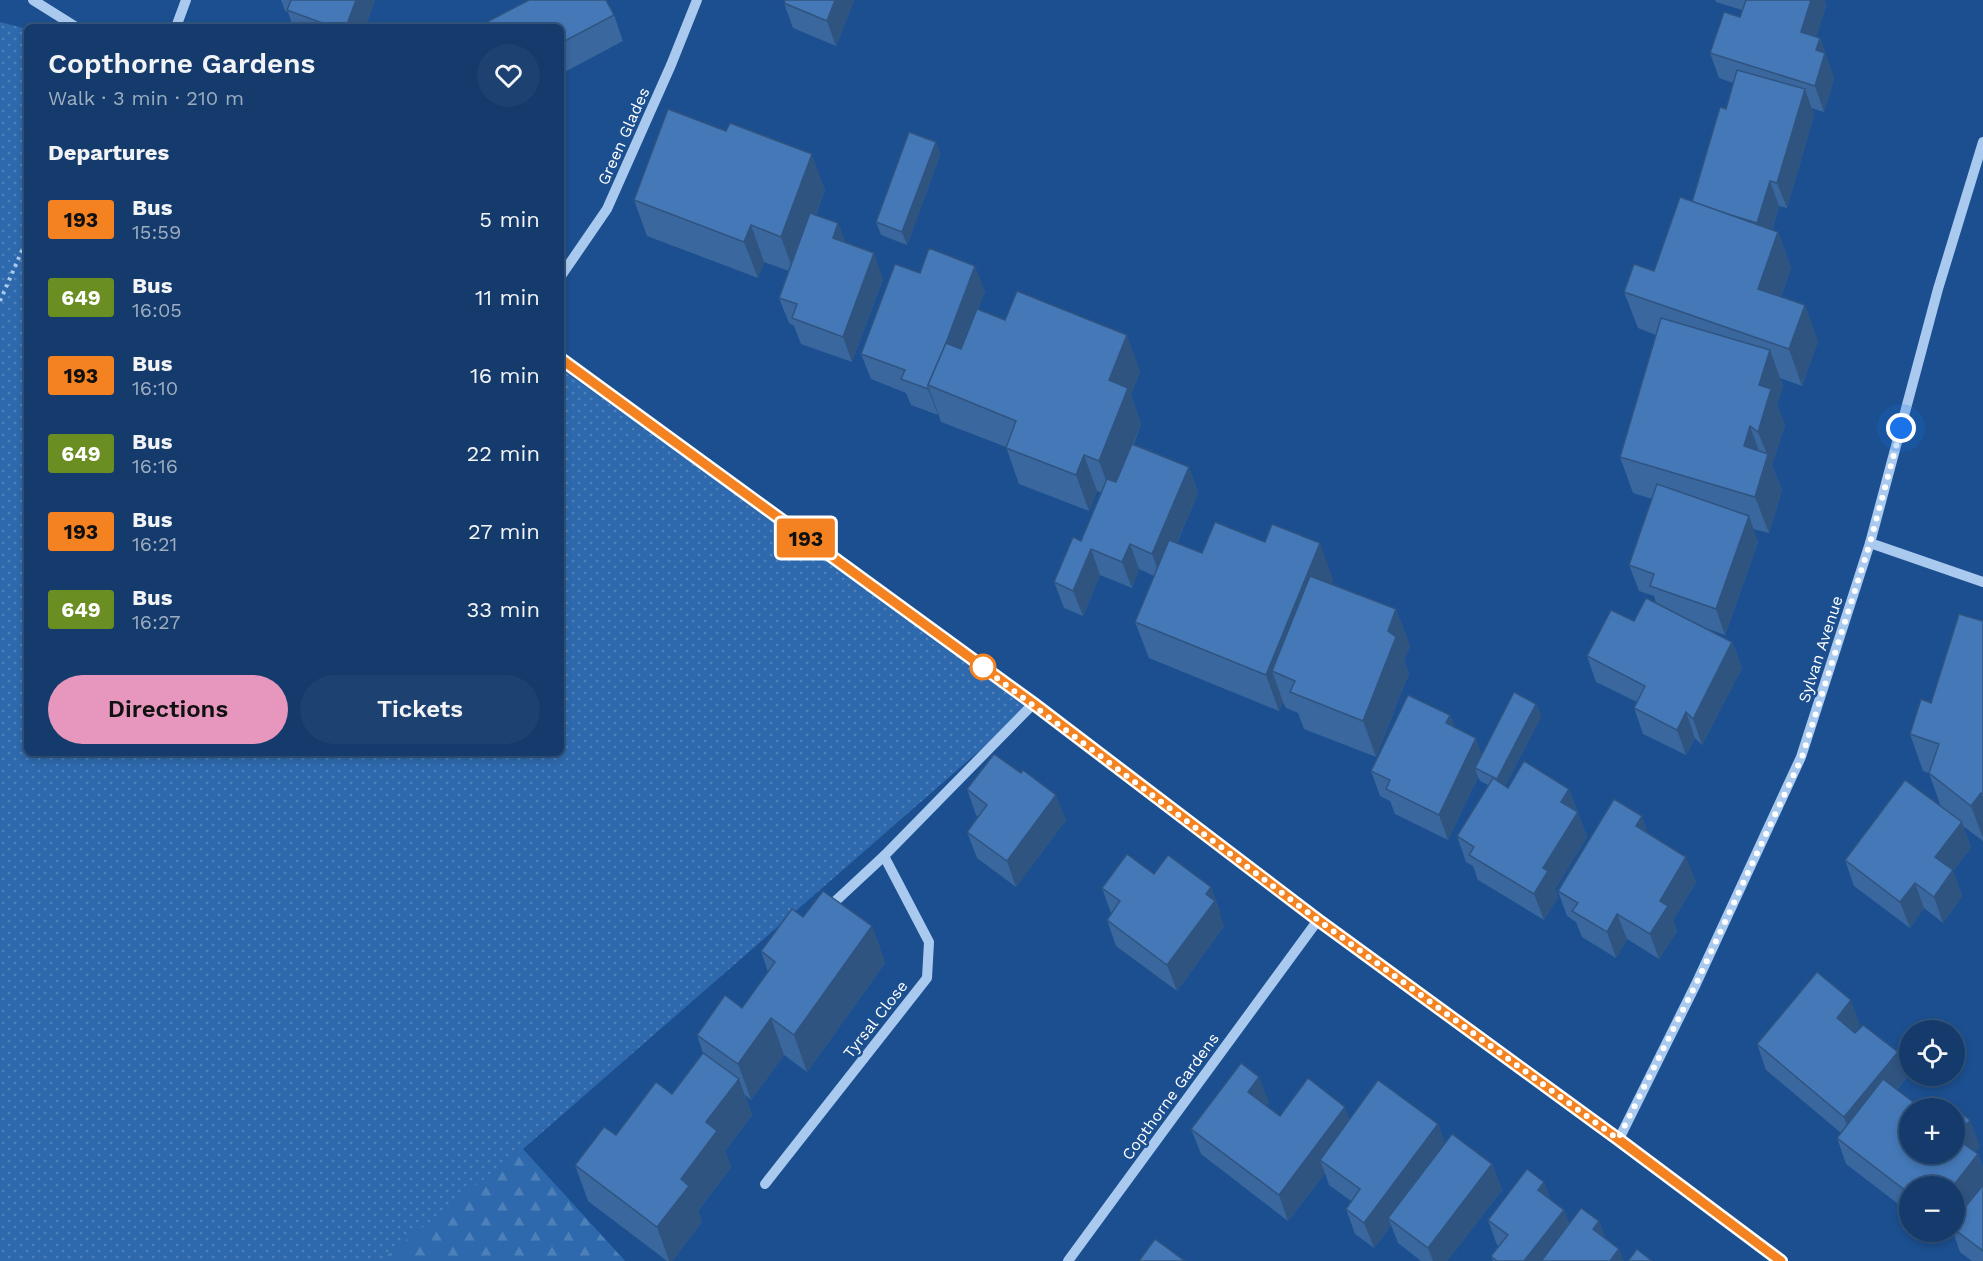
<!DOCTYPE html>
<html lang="en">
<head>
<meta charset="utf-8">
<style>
  body { margin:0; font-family:"Work Sans",sans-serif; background:#1d4271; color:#f1f3f6; height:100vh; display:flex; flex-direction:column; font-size:22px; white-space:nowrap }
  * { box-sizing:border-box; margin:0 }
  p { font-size:20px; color:#9dadc1 }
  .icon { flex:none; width:33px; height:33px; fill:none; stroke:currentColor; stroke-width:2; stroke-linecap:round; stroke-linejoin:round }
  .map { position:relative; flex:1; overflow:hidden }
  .drawer { position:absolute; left:24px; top:24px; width:540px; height:732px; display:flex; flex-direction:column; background:#143b6b; border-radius:9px; box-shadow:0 3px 9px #0003,0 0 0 2px #33557e }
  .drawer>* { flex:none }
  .badge { padding:0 12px; border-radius:4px; font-size:21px; line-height:39px }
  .fabs { position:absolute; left:1899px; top:1020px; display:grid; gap:12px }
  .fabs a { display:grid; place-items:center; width:66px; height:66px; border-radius:50%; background:#143b6b; box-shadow:0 3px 9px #0003,0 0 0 2px #33557e; font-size:30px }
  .you { position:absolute; width:30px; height:30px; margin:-15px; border:4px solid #fff; border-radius:50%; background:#1a73e8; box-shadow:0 0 0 9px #1a73e833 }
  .map>.badge { position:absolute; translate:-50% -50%; box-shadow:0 0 0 3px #fff }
  h2 { padding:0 24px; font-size:22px; line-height:54px }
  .round { display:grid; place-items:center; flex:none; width:63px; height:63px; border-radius:32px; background:#1d4271 }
  .overview { display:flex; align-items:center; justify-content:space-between; height:102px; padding:0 24px }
  h1 { font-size:28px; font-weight:600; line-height:45px }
  .cta { display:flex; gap:12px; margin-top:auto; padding:12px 24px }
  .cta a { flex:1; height:69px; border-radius:36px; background:#e797bd; color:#111; font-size:24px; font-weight:600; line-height:69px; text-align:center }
  .cta a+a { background:#1d4271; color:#f1f3f6 }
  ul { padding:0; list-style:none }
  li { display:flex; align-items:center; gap:18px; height:78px; padding:0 24px }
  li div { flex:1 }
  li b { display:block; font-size:22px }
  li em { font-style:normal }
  li .badge { min-width:66px; font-weight:700; text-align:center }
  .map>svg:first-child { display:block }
  .grass { fill:url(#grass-dots) }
  .forest { fill:url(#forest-firs) }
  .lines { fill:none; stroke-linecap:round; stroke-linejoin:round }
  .path { stroke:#a9c9ee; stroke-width:4; stroke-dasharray:3 4.5; stroke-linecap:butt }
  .minor { stroke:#a9c9ee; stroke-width:10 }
  .wall { fill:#3a679d }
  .shaded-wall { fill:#305480 }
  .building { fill:#4478b7; stroke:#305480; stroke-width:1.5 }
  .line-casing { stroke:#fff; stroke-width:14 }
  .line { stroke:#f58220; stroke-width:9 }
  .walk { stroke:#fff; stroke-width:6; stroke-dasharray:0 10.8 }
  .stop-dot { fill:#fff; stroke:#f58220; stroke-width:3 }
  .labels { text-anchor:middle; stroke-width:5; stroke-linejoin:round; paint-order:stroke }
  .street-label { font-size:16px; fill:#fff; stroke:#1b4f8f }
</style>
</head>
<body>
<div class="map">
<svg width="1983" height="1261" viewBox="0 0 1983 1261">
  <defs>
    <pattern id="grass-dots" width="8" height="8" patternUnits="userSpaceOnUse" patternTransform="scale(1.5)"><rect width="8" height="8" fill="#2e69ad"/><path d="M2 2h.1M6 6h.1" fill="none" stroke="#4d80b9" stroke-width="1.8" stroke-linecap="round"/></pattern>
    <pattern id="forest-firs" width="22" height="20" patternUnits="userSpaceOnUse" patternTransform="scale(1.5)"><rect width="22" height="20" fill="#2e69ad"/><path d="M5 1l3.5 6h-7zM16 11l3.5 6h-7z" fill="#4d80b9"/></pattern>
  </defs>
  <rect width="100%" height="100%" fill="#1b4f8f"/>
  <polygon class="grass" points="0,22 27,29 27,753 561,753 561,369 1033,704 523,1149 625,1261 0,1261"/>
  <polygon class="forest" points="522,1149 625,1261 380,1261"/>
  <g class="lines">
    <polyline class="path" points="0,301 27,239"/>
    <g class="minor">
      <polyline points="33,0 76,27"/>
      <polyline points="176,27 186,0"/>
      <polyline points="561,276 607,209 671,65 697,0"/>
      <polyline points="561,359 1033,704 1318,920 1619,1139 1781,1261"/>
      <polyline points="1870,543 1983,582"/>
      <polyline points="827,909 884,856 1033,704"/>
      <polyline points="1619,1139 1696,984 1801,757 1870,543 1938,289 1983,142"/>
      <polyline points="765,1184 927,978 929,942 884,856"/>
      <polyline points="1068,1261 1318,920"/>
    </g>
  </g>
  <g class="wall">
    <polygon points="281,0 375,0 365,27 293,27 288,12 285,11"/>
    <polygon points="854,0 836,46 793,28 784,3"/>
    <polygon points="1715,0 1824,0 1826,6 1816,37 1820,38 1834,79 1824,112 1811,108 1814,115 1787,208 1779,206 1772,230 1778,232 1791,268 1781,297 1818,341 1802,386 1780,378 1783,386 1777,405 1785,425 1772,465 1782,490 1769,533 1753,529 1758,542 1725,635 1700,626 1732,642 1742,668 1702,745 1695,738 1686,755 1643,734 1634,708 1637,702 1596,682 1587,656 1656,603 1654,596 1639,591 1629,565 1652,499 1633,493 1620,457 1656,335 1638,328 1624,292 1654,271 1692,202 1726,109 1733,83 1719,78 1710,53 1740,17 1742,10 1716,2"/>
    <polygon points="614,15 623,41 561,74 561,27 487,27 485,23"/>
    <polygon points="936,142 940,155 907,245 881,235 876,222"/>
    <polygon points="825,190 816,215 838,223 845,242 883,279 852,362 801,344 794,326 789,323 779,298 789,271 764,262 758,278 647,236 634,200"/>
    <polygon points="920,273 985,291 978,309 1140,371 1131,395 1141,424 1134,444 1189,467 1198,493 1177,543 1202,553 1333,579 1331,584 1396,609 1410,646 1404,660 1409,673 1376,757 1304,729 1298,713 1286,708 1283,702 1279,711 1149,658 1135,622 1154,576 1139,569 1132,588 1100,575 1083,616 1064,608 1054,582 1081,541 1102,493 1097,491 1089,511 1019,484 1006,447 941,422 938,413 938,415 911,405 906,393 871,379 861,354"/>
    <polygon points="1983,621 1983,841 1963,826 1971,848 1953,871 1962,896 1943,923 1924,908 1910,928 1854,886 1845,860 1941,807 1929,773 1923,771 1910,734 1931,703"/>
    <polygon points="1536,704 1541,717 1505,786 1508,788 1569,789 1587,837 1555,889 1558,897 1544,920 1478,880 1473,866 1466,862 1457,836 1488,785 1480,781 1478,777 1448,840 1395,814 1390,801 1380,796 1371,771 1450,715 1455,728 1482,754"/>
    <polygon points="967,789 1066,820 1016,887 977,858 967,832 978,817 976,815"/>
    <polygon points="1648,834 1696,882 1673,920 1677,931 1659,959 1627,939 1616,958 1582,937 1576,922 1567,916 1558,891"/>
    <polygon points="1154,874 1211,887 1220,912 1219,914 1224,926 1177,991 1116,946 1107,920 1111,913 1102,888"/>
    <polygon points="803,917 872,926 885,963 807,1072 784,1055 751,1100 745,1095 752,1115 725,1151 731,1167 698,1211 702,1222 672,1261 667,1261 588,1201 575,1165 672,1094 703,1053 697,1035 742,1008 768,972 761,951"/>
    <polygon points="1860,1025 1854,1033 1907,1077 1897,1090 1910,1108 1980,1146 1975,1152 1978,1154 1983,1168 1983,1261 1972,1261 1960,1252 1953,1232 1954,1232 1954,1186 1910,1186 1910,1213 1846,1164 1837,1138 1841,1133 1766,1070 1757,1044"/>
    <polygon points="1269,1102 1266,1106 1280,1116 1438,1124 1445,1144 1492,1164 1502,1190 1447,1261 1421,1261 1398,1243 1391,1225 1374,1248 1355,1234 1346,1209 1351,1201 1329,1185 1325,1173 1288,1221 1201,1154 1191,1129"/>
    <polygon points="1544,1182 1550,1199 1564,1210 1569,1224 1599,1221 1605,1238 1624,1261 1493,1261 1491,1256 1499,1247 1497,1245 1488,1220"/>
    <polygon points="1934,1232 1947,1232 1942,1238"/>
  </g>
  <g class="shaded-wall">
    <polygon points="356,0 375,0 365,27 346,27"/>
    <polygon points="835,0 854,0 836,46 827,21"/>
    <polygon points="1811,0 1824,0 1826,6 1810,58 1801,32"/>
    <polygon points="1820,38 1834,79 1824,112 1815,86 1816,50"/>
    <polygon points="1805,89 1814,115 1787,208 1777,183"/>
    <polygon points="936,142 940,155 907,245 902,232"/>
    <polygon points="812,154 825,190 794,273 781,237"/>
    <polygon points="1770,181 1779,206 1766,248 1757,223"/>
    <polygon points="838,223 848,249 833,238"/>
    <polygon points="751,225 764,262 758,278 744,242"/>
    <polygon points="1778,232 1791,268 1771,325 1758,289"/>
    <polygon points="874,253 883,279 852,362 843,337"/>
    <polygon points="975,266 985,291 946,393 930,386"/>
    <polygon points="1805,305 1818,341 1802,386 1789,349"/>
    <polygon points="1127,335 1140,371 1131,395 1141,424 1112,497 1099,461 1109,380"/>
    <polygon points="1770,350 1783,386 1777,405 1785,425 1772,465 1782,490 1769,533 1755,497 1768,457 1758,432 1759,385"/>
    <polygon points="929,388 938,413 938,415 928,389"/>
    <polygon points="1750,426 1763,462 1744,446"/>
    <polygon points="1084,455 1097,491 1089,511 1076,475"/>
    <polygon points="1189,467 1198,493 1161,579 1152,554"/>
    <polygon points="1749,516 1758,542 1725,635 1716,609"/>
    <polygon points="1320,543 1333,579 1292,680 1272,671 1283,702 1279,711 1266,675"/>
    <polygon points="1130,544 1139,569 1132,588 1122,562"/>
    <polygon points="1091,549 1100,575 1083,616 1073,591"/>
    <polygon points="1396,609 1410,646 1404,660 1409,673 1376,757 1363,721 1388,631"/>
    <polygon points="1732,642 1742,668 1702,745 1693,719"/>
    <polygon points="1536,704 1541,717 1502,792 1497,779"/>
    <polygon points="1686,712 1695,738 1686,755 1677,730"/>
    <polygon points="1450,715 1460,740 1446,723"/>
    <polygon points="1476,738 1485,763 1475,768 1478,777 1448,840 1439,815"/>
    <polygon points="1569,789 1587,837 1555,889 1558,897 1544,920 1534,894 1543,868 1561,802"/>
    <polygon points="1981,793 1983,797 1983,838 1971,806"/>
    <polygon points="1056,795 1066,820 1016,887 1007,861"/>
    <polygon points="1642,816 1651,841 1636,826"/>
    <polygon points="1962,822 1971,848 1953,871 1962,896 1943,923 1934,897 1935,857"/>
    <polygon points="1686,857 1696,882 1673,920 1677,931 1659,959 1650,934 1660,901"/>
    <polygon points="1915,883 1924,908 1910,928 1900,902"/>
    <polygon points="1211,887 1220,912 1219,914 1224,926 1177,991 1167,965 1206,894"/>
    <polygon points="1617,914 1627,939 1616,958 1607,932"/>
    <polygon points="872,926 885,963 807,1072 794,1035"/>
    <polygon points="1851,1000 1860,1025 1846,1043 1837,1018"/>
    <polygon points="771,1018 784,1055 751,1100 738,1064"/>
    <polygon points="1898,1052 1907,1077 1853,1143 1844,1117"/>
    <polygon points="1259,1077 1269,1102 1257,1117 1248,1092"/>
    <polygon points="739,1079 752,1115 725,1151 731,1167 698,1211 702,1222 672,1261 669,1261 657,1227 681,1179 706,1122"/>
    <polygon points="1345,1107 1355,1133 1320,1160 1325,1173 1288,1221 1279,1195"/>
    <polygon points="1970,1120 1980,1146 1966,1163 1956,1138"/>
    <polygon points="1438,1124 1447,1149 1388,1218 1391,1225 1374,1248 1364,1223"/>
    <polygon points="1978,1154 1983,1168 1983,1185 1954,1221 1954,1186 1953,1186"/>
    <polygon points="1492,1164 1502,1190 1447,1261 1433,1261 1428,1248"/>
    <polygon points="1544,1182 1553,1208 1538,1190"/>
    <polygon points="1564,1210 1574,1235 1542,1260 1542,1261 1524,1261"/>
    <polygon points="1599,1221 1608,1247 1593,1229"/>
    <polygon points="1940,1232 1947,1232 1942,1238"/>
    <polygon points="1619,1249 1624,1261 1610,1261"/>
  </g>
  <g class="building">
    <polygon points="291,0 356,0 346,27 333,27 287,10"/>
    <polygon points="529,0 606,0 614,15 561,43 561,27 487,27 485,23"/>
    <polygon points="785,0 835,0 827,21 784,3"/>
    <polygon points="1746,0 1811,0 1801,32 1820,38 1816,50 1825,53 1815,86 1710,53 1724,12 1740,17"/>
    <polygon points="1737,70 1805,89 1777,183 1770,181 1757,223 1724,213 1692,202 1720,107 1726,109"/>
    <polygon points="668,109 726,131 730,123 812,154 781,237 751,225 744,242 634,200"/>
    <polygon points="909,132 936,142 902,232 876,222"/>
    <polygon points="1680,197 1778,232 1758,289 1805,305 1789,349 1624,292 1634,264 1654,271"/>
    <polygon points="810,213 838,223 833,238 874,253 843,337 792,318 797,304 779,298"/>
    <polygon points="929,248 975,266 946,343 928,385 928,389 901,379 905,370 861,354 895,264 920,273"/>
    <polygon points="1017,291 1127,335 1109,380 1128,388 1099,461 1084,455 1076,475 1006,448 1016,421 928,385 946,343 961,349 977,309 1005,320"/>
    <polygon points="1661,318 1770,350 1759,385 1771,389 1758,432 1750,426 1744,446 1768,454 1755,497 1620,457"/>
    <polygon points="1132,444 1189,467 1152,554 1130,544 1122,562 1091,549 1073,591 1054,582 1073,537 1081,541 1107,479 1116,482"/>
    <polygon points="1657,484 1749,516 1716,609 1650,586 1654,574 1629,565"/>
    <polygon points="1215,522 1265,542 1272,524 1320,543 1266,675 1135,622 1169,540 1202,553"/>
    <polygon points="1310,576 1396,609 1388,631 1396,637 1363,721 1290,692 1295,681 1272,671"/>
    <polygon points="1646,598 1732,642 1693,719 1686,712 1677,730 1634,708 1645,686 1587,656 1611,610 1634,621"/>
    <polygon points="1959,614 1983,621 1983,794 1981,793 1971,806 1929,773 1939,744 1910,734 1921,699 1931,703"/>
    <polygon points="1514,692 1536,704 1497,779 1475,768"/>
    <polygon points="1408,695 1450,715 1446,723 1476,738 1439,815 1386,789 1390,780 1371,771"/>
    <polygon points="994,754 1021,773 1023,770 1056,795 1007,861 967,832 987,805 967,789"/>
    <polygon points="1524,761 1569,789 1561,802 1578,812 1543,868 1548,871 1534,894 1469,855 1474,847 1457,836 1493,778 1508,788"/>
    <polygon points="1905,780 1962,822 1935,857 1953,870 1934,897 1915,883 1900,902 1845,860"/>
    <polygon points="1614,799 1642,816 1636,826 1686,857 1660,901 1668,906 1650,934 1617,914 1607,932 1572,911 1578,903 1558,891"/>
    <polygon points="1127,854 1154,874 1168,855 1211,887 1206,894 1215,901 1167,965 1107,920 1120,901 1102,888"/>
    <polygon points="823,891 872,926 794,1035 771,1018 738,1064 697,1035 725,995 742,1008 775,962 761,951 792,909 803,917"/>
    <polygon points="1817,972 1851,1000 1837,1018 1855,1033 1863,1025 1898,1052 1844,1117 1757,1044"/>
    <polygon points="703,1053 739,1079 706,1122 717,1131 681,1179 689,1186 657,1227 575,1165 604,1127 616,1135 656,1082 672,1094"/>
    <polygon points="1241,1063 1259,1077 1248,1092 1280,1116 1308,1078 1345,1107 1279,1195 1191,1129"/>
    <polygon points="1883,1079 1921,1108 1910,1108 1910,1154 1954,1154 1954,1108 1937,1108 1944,1100 1970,1120 1956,1138 1978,1154 1953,1186 1910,1186 1910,1194 1837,1138"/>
    <polygon points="1378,1080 1438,1124 1364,1223 1346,1209 1360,1189 1320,1160"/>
    <polygon points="1452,1134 1492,1164 1428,1248 1388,1218"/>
    <polygon points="1527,1169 1544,1182 1538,1190 1564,1210 1524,1261 1497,1261 1491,1256 1508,1235 1488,1220"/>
    <polygon points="1983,1185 1983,1251 1954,1229 1954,1221"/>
    <polygon points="1581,1208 1599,1221 1593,1229 1619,1249 1610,1261 1543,1261 1542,1260"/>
    <polygon points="1155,1239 1185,1261 1139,1261"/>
    <polygon points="1637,1249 1652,1261 1628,1261"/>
  </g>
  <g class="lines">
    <defs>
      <polyline id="line" points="561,359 1034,704 1318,920 1618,1139 1781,1261"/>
    </defs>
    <use href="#line" class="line-casing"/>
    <use href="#line" class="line"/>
    <polyline class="walk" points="983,667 977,663 1318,920 1618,1139 1696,984 1802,757 1870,543 1901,428"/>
  </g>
  <circle class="stop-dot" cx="983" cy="667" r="12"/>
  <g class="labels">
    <g class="street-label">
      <text transform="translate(623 136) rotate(-66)" y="6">Green Glades</text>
      <text transform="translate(1820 649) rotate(-72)" y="6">Sylvan Avenue</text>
      <text transform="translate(875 1019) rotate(-52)" y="6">Tyrsal Close</text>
      <text transform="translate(1170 1096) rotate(-54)" y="6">Copthorne Gardens</text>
    </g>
  </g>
</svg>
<div class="fabs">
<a><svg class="icon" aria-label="locate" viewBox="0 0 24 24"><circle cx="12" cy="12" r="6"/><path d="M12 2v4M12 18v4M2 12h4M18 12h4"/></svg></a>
<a>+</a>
<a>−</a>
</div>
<div class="you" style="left:1901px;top:428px"></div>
<b class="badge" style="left:806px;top:538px;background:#f58220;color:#111">193</b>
<section class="drawer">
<div class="overview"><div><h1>Copthorne Gardens</h1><p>Walk · 3 min · 210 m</p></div><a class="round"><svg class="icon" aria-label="heart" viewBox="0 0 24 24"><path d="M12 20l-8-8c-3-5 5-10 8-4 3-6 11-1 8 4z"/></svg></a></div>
<h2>Departures</h2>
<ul>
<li><span class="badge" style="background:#f58220;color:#111">193</span><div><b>Bus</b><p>15:59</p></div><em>5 min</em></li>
<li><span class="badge" style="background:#6b8e23;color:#fff">649</span><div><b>Bus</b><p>16:05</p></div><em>11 min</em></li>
<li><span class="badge" style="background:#f58220;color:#111">193</span><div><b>Bus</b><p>16:10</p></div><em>16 min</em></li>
<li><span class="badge" style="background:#6b8e23;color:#fff">649</span><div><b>Bus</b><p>16:16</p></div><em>22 min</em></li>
<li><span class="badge" style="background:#f58220;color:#111">193</span><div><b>Bus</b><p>16:21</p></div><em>27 min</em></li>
<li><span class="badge" style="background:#6b8e23;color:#fff">649</span><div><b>Bus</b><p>16:27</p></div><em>33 min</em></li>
</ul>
<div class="cta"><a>Directions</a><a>Tickets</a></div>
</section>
</div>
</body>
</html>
